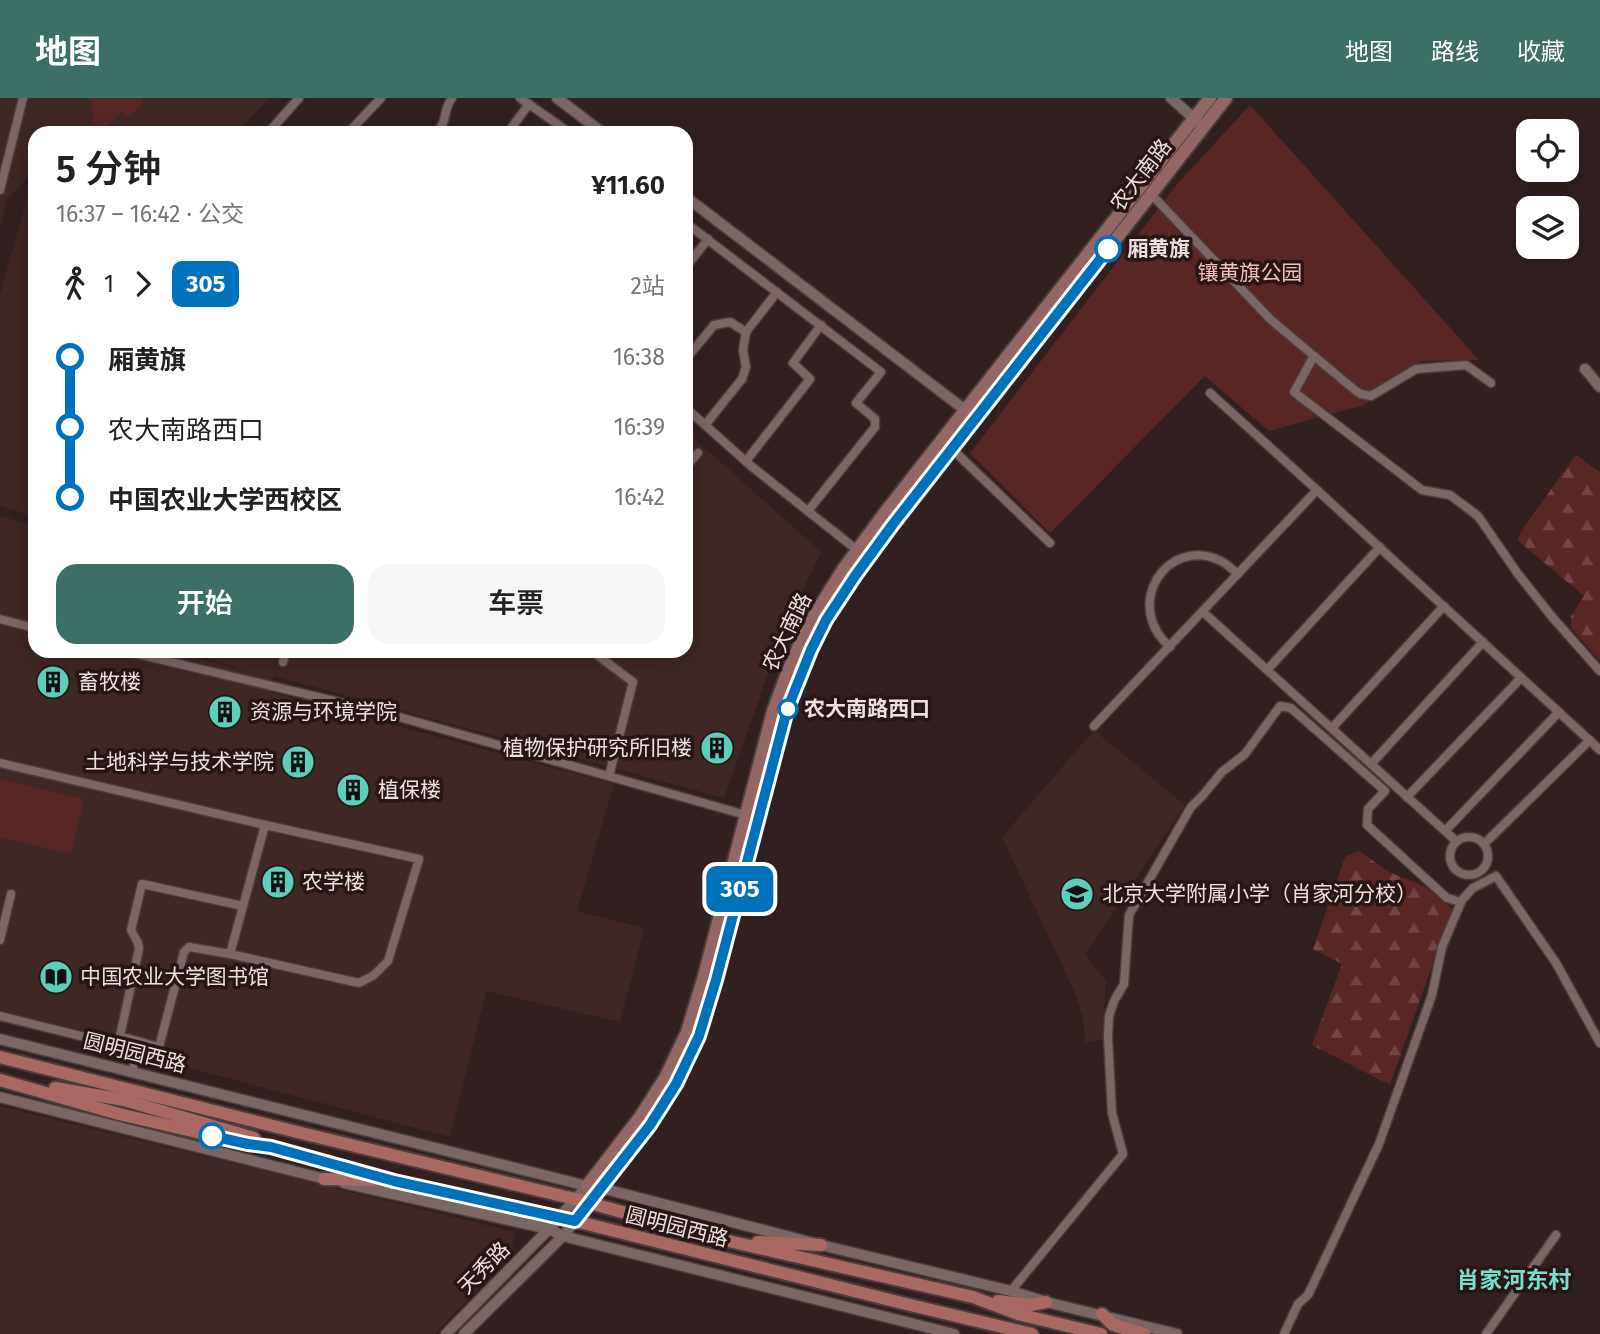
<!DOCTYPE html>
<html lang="zh">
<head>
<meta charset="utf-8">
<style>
  body { margin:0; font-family:"Fira Sans","Noto Sans SC",sans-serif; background:#f6f6f6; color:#222; height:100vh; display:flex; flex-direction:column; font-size:26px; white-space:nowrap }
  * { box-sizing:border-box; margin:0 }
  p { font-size:23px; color:#767676 }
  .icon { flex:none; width:38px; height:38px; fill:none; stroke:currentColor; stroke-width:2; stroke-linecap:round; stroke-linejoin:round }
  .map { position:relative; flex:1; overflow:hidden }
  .panel { position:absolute; left:28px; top:28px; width:665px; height:532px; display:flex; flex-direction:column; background:#fff; border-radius:21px; box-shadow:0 4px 18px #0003 }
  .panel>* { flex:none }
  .badge { padding:0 14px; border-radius:10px; font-size:24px; line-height:46px }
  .tools { position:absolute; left:1516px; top:21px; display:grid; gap:14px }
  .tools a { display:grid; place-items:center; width:63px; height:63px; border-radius:14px; background:#fff; box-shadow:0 4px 18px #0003; font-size:35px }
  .map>.badge { position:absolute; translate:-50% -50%; box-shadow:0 0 0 4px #fff }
  .legs { display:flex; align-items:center; gap:10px; height:77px; padding:0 28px; font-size:23px }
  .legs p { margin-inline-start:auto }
  .overview { display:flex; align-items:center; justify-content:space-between; height:119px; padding:0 28px }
  h1 { font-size:38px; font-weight:600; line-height:52px }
  .button { display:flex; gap:14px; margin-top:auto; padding:14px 28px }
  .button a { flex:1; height:80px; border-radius:21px; background:#3c6f66; color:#fff; font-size:28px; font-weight:600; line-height:80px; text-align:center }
  .button a+a { background:#f6f6f6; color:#222 }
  ul { padding:0 28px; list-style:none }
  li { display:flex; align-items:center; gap:24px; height:70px; font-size:26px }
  li i { display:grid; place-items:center; width:10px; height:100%; margin:0 9px; background:currentColor }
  li i::after { content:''; width:18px; height:18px; margin:-9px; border:5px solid; border-radius:50%; background:#fff }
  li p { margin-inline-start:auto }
  li:first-child i { background:linear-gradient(#0000 50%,currentColor 0) }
  li:last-child i { background:linear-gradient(currentColor 50%,#0000 0) }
  header { display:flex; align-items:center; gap:42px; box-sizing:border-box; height:98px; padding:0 35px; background:#3c6f66; color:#fff }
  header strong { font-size:33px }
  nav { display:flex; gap:38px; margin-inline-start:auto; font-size:24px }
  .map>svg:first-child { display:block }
  .built { fill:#3e2725 }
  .green { fill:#582625 }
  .forest { fill:url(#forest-firs) }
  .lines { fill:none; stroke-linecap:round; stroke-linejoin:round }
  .minor-casing { stroke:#4b3d3c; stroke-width:11 }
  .tertiary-casing { stroke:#4b3d3c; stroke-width:13 }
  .secondary-casing { stroke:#4b3d3c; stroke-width:16 }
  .primary-casing { stroke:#4b3d3c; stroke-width:16 }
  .minor { stroke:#7b6665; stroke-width:8 }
  .tertiary { stroke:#7b6665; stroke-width:10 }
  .secondary { stroke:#926765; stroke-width:12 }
  .primary { stroke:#aa6865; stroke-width:12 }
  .line-1-casing { stroke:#fff; stroke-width:16 }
  .line-1 { stroke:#0072bc; stroke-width:10 }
  .stop-1-dot { fill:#fff; stroke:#0072bc; stroke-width:3.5 }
  .labels { text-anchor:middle; stroke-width:7; stroke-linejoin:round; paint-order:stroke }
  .street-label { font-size:21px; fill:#ece0df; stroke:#271615 }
  .stop-label { font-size:21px; font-weight:bold; fill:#ece0df; stroke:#271615; text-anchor:start }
  .park-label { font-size:21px; fill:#f0c0bc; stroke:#271615 }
  .poi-label { font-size:21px; fill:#ece0df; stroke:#271615; text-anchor:start }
  .neighbourhood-label { font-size:23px; font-weight:bold; fill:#78decb; stroke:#271615 }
</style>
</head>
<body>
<header>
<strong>地图</strong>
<nav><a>地图</a><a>路线</a><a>收藏</a></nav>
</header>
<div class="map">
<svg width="1600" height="1236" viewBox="0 0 1600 1236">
  <defs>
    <pattern id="forest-firs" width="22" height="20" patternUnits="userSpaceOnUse" patternTransform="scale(1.75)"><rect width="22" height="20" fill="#582625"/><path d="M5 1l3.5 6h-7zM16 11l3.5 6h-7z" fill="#704544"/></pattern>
  </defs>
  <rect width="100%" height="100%" fill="#31201f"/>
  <g class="built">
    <polygon points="0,0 270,0 236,35 35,35 35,75 33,74 7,102 0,131"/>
    <polygon points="29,93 35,94 35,419 0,408 0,197"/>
    <polygon points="686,333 821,454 782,536 724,700 274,578 269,594 614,686 577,813 644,830 620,924 486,893 450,1039 0,920 0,418 35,428 35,553 168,553 247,572 181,553 686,553"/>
    <polygon points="1094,632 1185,707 1085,857 1106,883 1103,941 1085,945 1083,919 1075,895 1002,739"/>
    <polygon points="0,1008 515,1134 511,1155 435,1236 0,1236"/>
  </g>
  <g class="green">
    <polygon points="89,0 140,0 143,4 128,20 121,14 101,35 82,35 93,24 92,3"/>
    <polygon points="1250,7 1479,262 1422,263 1364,307 1269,333 1205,278 1050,435 970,355 1178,85"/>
    <polygon points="0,681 84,701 71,756 0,739"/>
  </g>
  <g class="forest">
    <polygon points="1576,357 1600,374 1600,563 1571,530 1571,518 1584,498 1517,442 1526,426"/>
    <polygon points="1359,753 1389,774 1426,789 1452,811 1390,987 1312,947 1342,866 1313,851 1345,759"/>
  </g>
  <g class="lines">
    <defs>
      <g id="minor">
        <polyline points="520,0 570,35"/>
        <polyline points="268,35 299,0"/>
        <polyline points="348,35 381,0"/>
        <path d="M436,35C449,22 442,13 452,0"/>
        <polyline points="511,35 509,33 529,6"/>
        <polyline points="0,92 23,0"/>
        <polyline points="1151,96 1270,221 1314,258 1294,294 1422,392 1450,397 1478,418 1518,476 1553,520 1600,573"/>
        <polyline points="686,125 881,274 856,305 875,321 875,329 808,413"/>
        <polyline points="686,169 708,141"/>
        <polyline points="1314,258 1356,293 1361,296 1371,298 1416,271 1466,267 1491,285"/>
        <polyline points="686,261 714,227 730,224 746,234 777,194"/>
        <polyline points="1210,295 1317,392 1600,652"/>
        <polyline points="686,310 751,368 857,452"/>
        <polyline points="705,327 742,281 746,269 743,252 746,234"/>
        <polyline points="952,351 1050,445"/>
        <polyline points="746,363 810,281 793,265 821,227"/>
        <polyline points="686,369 698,355"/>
        <polyline points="1203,514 1456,743"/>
        <polyline points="0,521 35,530"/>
        <path d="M1170,549C1122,507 1167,437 1221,463C1227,466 1233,472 1238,476"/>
        <polyline points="125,553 385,615 746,717"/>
        <polyline points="592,553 633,584 609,678"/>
        <polyline points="283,564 286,553"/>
        <polyline points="1267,572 1380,449"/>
        <polyline points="1094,628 1317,392"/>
        <polyline points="1332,630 1444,508"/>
        <polyline points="0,665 265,727"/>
        <polyline points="1371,666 1483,544"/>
        <polyline points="1407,699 1521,580"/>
        <polyline points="1445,733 1559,614"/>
        <circle cx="1469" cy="758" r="19"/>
        <polyline points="1484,746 1590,642"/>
        <polyline points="0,842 11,796"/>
        <polyline points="230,856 359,885 374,877 388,863 419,761 265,727 230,856 189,849 184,854 159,949 120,938 139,851 138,845 131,832 142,786 243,808"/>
        <polyline points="0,918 137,952"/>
        <polyline points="132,974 138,950"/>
        <polyline points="1011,1193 1123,1056 1112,1015 1108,939 1109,918 1114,903 1124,886 1129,817 1191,709 1203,697 1222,674 1245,656 1280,608 1291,610 1385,693 1368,711 1367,727 1447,800 1461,804"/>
        <polyline points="1284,1236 1298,1206 1308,1197 1379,1046 1432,897 1442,849 1462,802 1473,790 1496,778 1556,865 1600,945"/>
        <polyline points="1486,1236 1556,1137"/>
      </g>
      <g id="tertiary">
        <polyline points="557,0 603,35"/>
        <polyline points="1171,0 1199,25"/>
        <polyline points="686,99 965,312"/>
        <polyline points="1585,271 1600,289"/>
        <polyline points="0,941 587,1088 601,1090 821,1147 1011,1193 1046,1204 1177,1236"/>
        <polyline points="0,999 329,1082"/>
        <polyline points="344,1085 549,1131 563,1138 954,1236"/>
        <polyline points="446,1236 549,1131 587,1088"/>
        <polyline points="464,1236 563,1138 601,1090"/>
      </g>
      <g id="secondary">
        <polyline points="587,1088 640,1019 665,980 687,934 704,878 773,613 786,578 799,548 815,516 844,470 883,417 1210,0"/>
        <polyline points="601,1090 650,1027 676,986 699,938 716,882 787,612 798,582 811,552 826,522 855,478 893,427 1226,0"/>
      </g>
      <g id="primary">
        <polyline points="0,959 297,1034 575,1101 724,1142 973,1199 1018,1216 1101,1236"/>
        <polyline points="0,982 119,1016 248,1046 271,1049 394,1083 575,1123 906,1206 1032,1236"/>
        <polyline points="55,990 124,1002 254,1040"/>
        <polyline points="324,1081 373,1082"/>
        <polyline points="758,1144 821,1147"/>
        <polyline points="998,1203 1031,1207 1046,1204"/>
        <polyline points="1102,1216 1113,1227 1144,1236"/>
      </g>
    </defs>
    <use href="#minor" class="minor-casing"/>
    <use href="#tertiary" class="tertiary-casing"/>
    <use href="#secondary" class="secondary-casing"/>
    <use href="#primary" class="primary-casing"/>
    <use href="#minor" class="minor"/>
    <use href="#tertiary" class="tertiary"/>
    <use href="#secondary" class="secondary"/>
    <use href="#primary" class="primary"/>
  </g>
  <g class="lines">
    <defs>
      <polyline id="line-1" points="212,1038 248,1046 271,1049 394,1083 575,1123 650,1027 676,986 699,938 716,882 787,612 811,552 826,522 855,478 893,426 1108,151"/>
    </defs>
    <use href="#line-1" class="line-1-casing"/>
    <use href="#line-1" class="line-1"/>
  </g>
  <defs>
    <symbol id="building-disc" viewBox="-11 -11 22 22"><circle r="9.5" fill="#5cceba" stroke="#271615"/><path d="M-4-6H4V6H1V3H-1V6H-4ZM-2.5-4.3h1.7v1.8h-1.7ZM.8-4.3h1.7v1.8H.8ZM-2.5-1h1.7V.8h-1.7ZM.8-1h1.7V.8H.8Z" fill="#111"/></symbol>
    <symbol id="school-disc" viewBox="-11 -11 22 22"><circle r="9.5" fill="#5cceba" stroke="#271615"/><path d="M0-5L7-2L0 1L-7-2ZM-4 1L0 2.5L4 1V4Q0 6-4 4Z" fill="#111"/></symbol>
    <symbol id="library-disc" viewBox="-11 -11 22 22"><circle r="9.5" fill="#5cceba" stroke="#271615"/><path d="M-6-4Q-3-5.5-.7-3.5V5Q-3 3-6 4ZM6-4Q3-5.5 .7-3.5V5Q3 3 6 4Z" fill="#111"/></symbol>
  </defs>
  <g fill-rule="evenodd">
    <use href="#building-disc" x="34" y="565" width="38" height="38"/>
    <use href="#building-disc" x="206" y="595" width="38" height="38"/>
    <use href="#building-disc" x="698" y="631" width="38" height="38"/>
    <use href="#building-disc" x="279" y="645" width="38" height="38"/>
    <use href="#building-disc" x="334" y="673" width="38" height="38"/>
    <use href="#building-disc" x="259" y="765" width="38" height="38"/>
    <use href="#school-disc" x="1058" y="777" width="38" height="38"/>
    <use href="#library-disc" x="37" y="860" width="38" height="38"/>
  </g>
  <g class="stop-1-dot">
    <circle cx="1108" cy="151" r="12"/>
    <circle cx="788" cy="611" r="9"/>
    <circle cx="212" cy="1038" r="12"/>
  </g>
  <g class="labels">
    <g class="street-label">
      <text transform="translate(1141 77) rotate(-52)" y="7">农大南路</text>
      <text transform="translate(787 534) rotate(-64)" y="7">农大南路</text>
      <text transform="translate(135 955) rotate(14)" y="7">圆明园西路</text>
      <text transform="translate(677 1129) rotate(14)" y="7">圆明园西路</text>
      <text transform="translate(484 1170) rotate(-45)" y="7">天秀路</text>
    </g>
    <g class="stop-label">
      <text x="1127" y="158">厢黄旗</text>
      <text x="804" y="618">农大南路西口</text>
    </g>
    <g class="park-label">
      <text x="1250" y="182">镶黄旗公园</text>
    </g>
    <g class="poi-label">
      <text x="78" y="591">畜牧楼</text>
      <text x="250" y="621">资源与环境学院</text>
      <text x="692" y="657" text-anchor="end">植物保护研究所旧楼</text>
      <text x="274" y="671" text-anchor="end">土地科学与技术学院</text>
      <text x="378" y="699">植保楼</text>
      <text x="302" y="791">农学楼</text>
      <text x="1102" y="803">北京大学附属小学（肖家河分校）</text>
      <text x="80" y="886">中国农业大学图书馆</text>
    </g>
    <g class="neighbourhood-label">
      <text x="1514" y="1190">肖家河东村</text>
    </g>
  </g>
</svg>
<div class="tools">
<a><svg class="icon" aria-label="locate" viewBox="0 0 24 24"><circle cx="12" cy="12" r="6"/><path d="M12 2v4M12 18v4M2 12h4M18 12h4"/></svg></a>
<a><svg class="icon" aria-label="layers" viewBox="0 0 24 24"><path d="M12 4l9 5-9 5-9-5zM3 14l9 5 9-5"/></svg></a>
</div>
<b class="badge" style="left:740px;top:791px;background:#0072bc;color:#fff">305</b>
<section class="panel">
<div class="overview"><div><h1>5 分钟</h1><p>16:37 – 16:42 · 公交</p></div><b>¥11.60</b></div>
<div class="legs"><svg class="icon" aria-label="walk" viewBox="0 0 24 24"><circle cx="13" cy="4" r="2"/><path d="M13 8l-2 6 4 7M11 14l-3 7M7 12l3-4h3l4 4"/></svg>1<svg class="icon" aria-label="forward" viewBox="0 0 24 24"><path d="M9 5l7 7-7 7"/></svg><b class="badge" style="background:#0072bc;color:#fff">305</b><p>2站</p></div>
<ul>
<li><i style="color:#0072bc"></i><b>厢黄旗</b><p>16:38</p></li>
<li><i style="color:#0072bc"></i><span>农大南路西口</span><p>16:39</p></li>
<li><i style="color:#0072bc"></i><b>中国农业大学西校区</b><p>16:42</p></li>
</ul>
<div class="button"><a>开始</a><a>车票</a></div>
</section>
</div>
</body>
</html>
